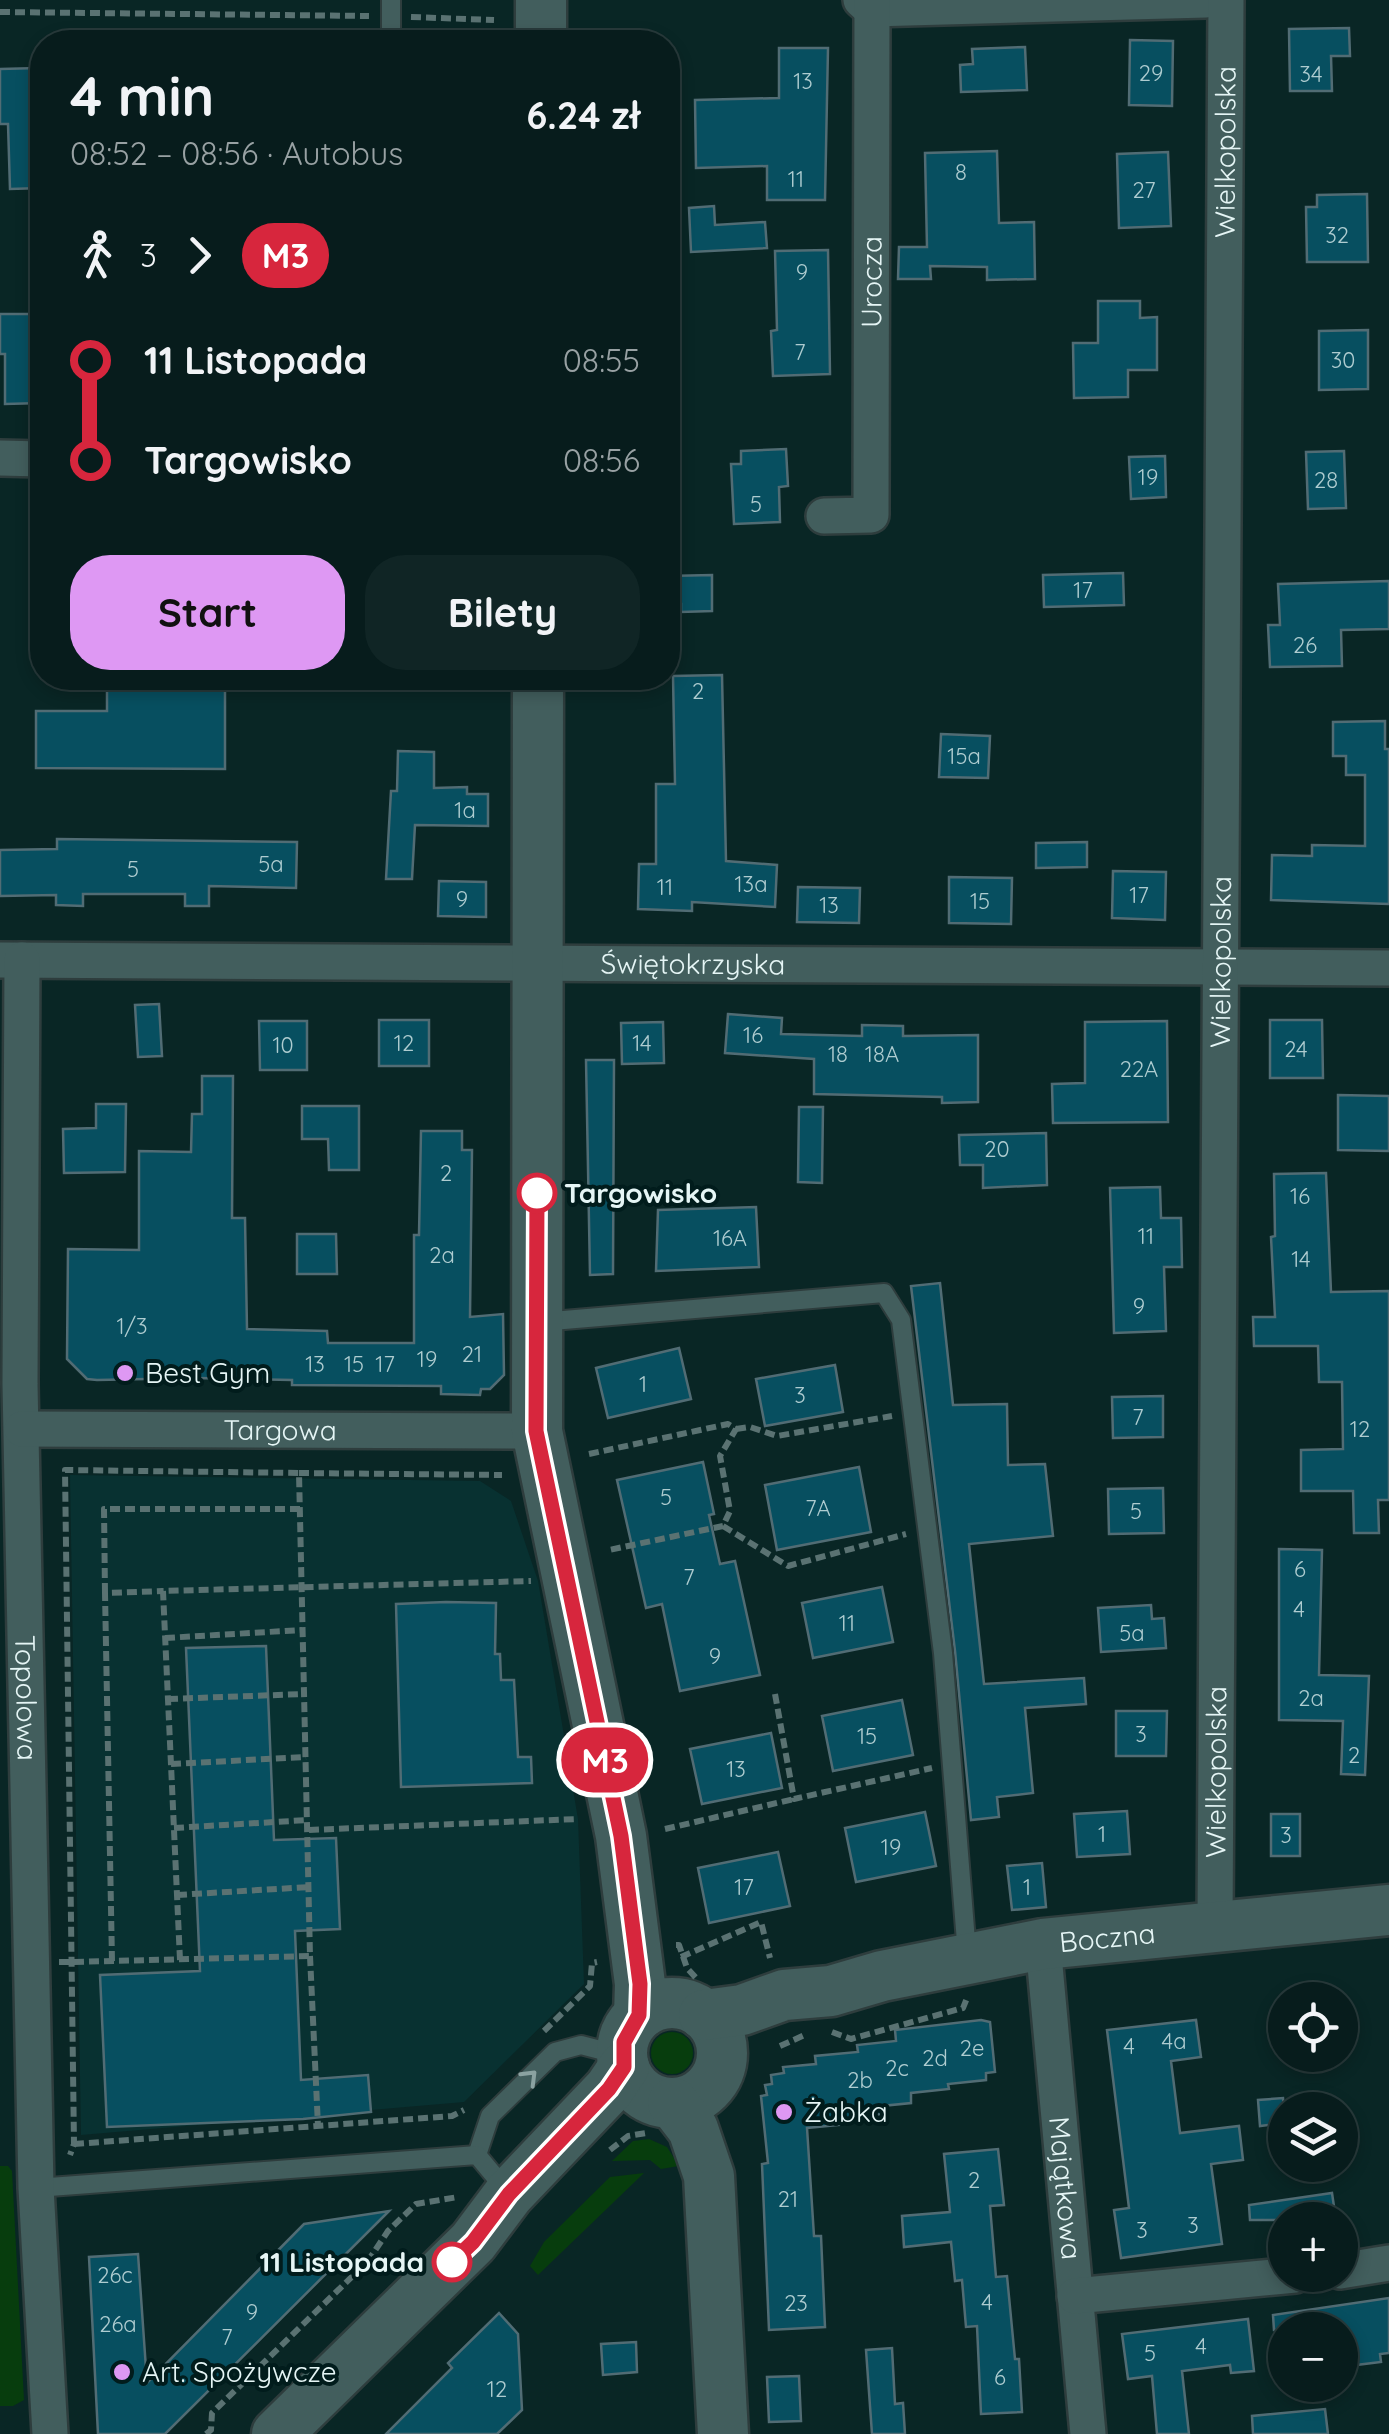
<!DOCTYPE html>
<html lang="pl">
<head>
<meta charset="utf-8">
<style>
  body { margin:0; font-family:Quicksand,sans-serif; background:#102525; color:#f1f3f6; height:100vh; display:flex; flex-direction:column; font-size:38px; white-space:nowrap }
  * { box-sizing:border-box; margin:0 }
  p { font-size:32px; color:#98a1a3 }
  .icon { flex:none; width:55px; height:55px; fill:none; stroke:currentColor; stroke-width:2; stroke-linecap:round; stroke-linejoin:round }
  .map { position:relative; flex:1; overflow:hidden }
  .drawer { position:absolute; left:30px; top:30px; width:650px; height:660px; display:flex; flex-direction:column; background:#071c1c; border-radius:40px; box-shadow:0 5px 15px #0003,0 0 0 2px #283a3b }
  .drawer>* { flex:none }
  .badge { padding:0 20px; border-radius:32px; font-size:35px; line-height:65px }
  .tools { position:absolute; left:1268px; top:1982px; display:grid; gap:20px }
  .tools a { display:grid; place-items:center; width:90px; height:90px; border-radius:50%; background:#071c1c; box-shadow:0 5px 15px #0003,0 0 0 2px #283a3b; font-size:50px }
  .map>.badge { position:absolute; translate:-50% -50%; box-shadow:0 0 0 5px #fff }
  .legs { display:flex; align-items:center; gap:15px; height:110px; padding:0 40px; font-size:32px }
  .legs p { margin-inline-start:auto }
  .summary { display:flex; align-items:center; justify-content:space-between; height:170px; padding:0 40px }
  h1 { font-size:55px; font-weight:700; line-height:75px }
  .primary-button { display:flex; gap:20px; margin-top:auto; padding:20px 40px }
  .primary-button a { flex:1; height:115px; border-radius:40px; background:#de98f3; color:#111; font-size:40px; font-weight:700; line-height:115px; text-align:center }
  .primary-button a+a { background:#102525; color:#f1f3f6 }
  ul { padding:0 40px; list-style:none }
  li { display:flex; align-items:center; gap:35px; height:100px; font-size:38px }
  li i { display:grid; place-items:center; width:15px; height:100%; margin:0 12px; background:currentColor }
  li i::after { content:''; width:25px; height:25px; margin:-12px; border:8px solid; border-radius:50%; background:#071c1c }
  li p { margin-inline-start:auto }
  li:first-child i { background:linear-gradient(#0000 50%,currentColor 0) }
  li:last-child i { background:linear-gradient(currentColor 50%,#0000 0) }
  .map>svg:first-child { display:block }
  .built { fill:#083131 }
  .green { fill:#073d0d }
  .building { fill:#074f60; stroke:#516c74; stroke-width:2.5 }
  .lines { fill:none; stroke-linecap:round; stroke-linejoin:round }
  .lane-casing { stroke:#2e3d3d; stroke-width:22 }
  .street-casing { stroke:#2e3d3d; stroke-width:40 }
  .secondary-casing { stroke:#2e3d3d; stroke-width:55 }
  .path { stroke:#5a7272; stroke-width:6; stroke-dasharray:10 5; stroke-linecap:butt }
  .lane { stroke:#425e5d; stroke-width:18 }
  .street { stroke:#425e5d; stroke-width:35 }
  .secondary { stroke:#425e5d; stroke-width:50 }
  .oneway { stroke:#8ba2a1 }
  .line-1-casing { stroke:#fff; stroke-width:22 }
  .line-1 { stroke:#d7263d; stroke-width:15 }
  .stop-1-dot { fill:#fff; stroke:#d7263d; stroke-width:5 }
  .poi-dot { fill:#de98f3; stroke:#011c1c; stroke-width:4 }
  .labels { text-anchor:middle; stroke-width:8; stroke-linejoin:round; paint-order:stroke }
  .number-label { font-size:22px; fill:#aeccd0 }
  .street-label { font-size:28px; fill:#e5f5f5; stroke:#011c1c }
  .stop-label { font-size:28px; font-weight:bold; fill:#e5f5f5; stroke:#011c1c; text-anchor:start }
  .poi-label { font-size:28px; fill:#e5f5f5; stroke:#011c1c; text-anchor:start }
</style>
</head>
<body>
<div class="map">
<svg width="1389" height="2434" viewBox="0 0 1389 2434">
  <rect width="100%" height="100%" fill="#092625"/>
  <polygon class="built" points="70,1475 480,1481 511,1501 538,1581 578,1819 584,1984 464,2102 81,2135"/>
  <g class="green">
    <circle cx="672" cy="2053" r="21"/>
    <polygon points="649,2139 667,2147 679,2166 661,2169 650,2160 612,2161 633,2141"/>
    <polygon points="0,2166 8,2166 12,2171 24,2400 13,2406 0,2406"/>
    <polygon points="644,2173 538,2275 530,2266 544,2242 610,2177"/>
  </g>
  <g class="building">
    <polygon points="1349,28 1350,56 1331,56 1332,91 1290,91 1289,29"/>
    <polygon points="1130,40 1173,41 1172,106 1129,105"/>
    <polygon points="1025,47 1027,90 961,92 960,65 973,64 972,49"/>
    <polygon points="779,48 828,48 825,200 767,200 767,166 696,168 695,100 779,98"/>
    <polygon points="38,68 38,75 42,74 42,188 10,189 8,124 0,124 0,69"/>
    <polygon points="997,151 999,223 1034,222 1035,279 987,280 987,267 930,266 931,279 898,279 899,247 927,247 925,153"/>
    <polygon points="1168,152 1171,226 1119,228 1117,154"/>
    <polygon points="1367,194 1368,262 1307,262 1306,207 1317,207 1317,195"/>
    <polygon points="714,206 715,225 765,222 767,248 691,252 689,208"/>
    <polygon points="828,250 830,374 773,376 771,331 777,330 775,251"/>
    <polygon points="1098,301 1140,301 1140,318 1157,317 1157,370 1128,370 1128,397 1074,398 1073,343 1098,343"/>
    <polygon points="0,314 42,314 42,403 5,404 5,354 0,354"/>
    <polygon points="1368,330 1368,389 1319,390 1319,331"/>
    <polygon points="786,449 788,486 779,487 780,522 734,524 731,464 741,464 741,451"/>
    <polygon points="1344,451 1346,508 1308,509 1306,452"/>
    <polygon points="1165,456 1166,497 1131,499 1129,457"/>
    <polygon points="1123,573 1124,605 1044,607 1043,575"/>
    <polygon points="712,575 712,611 681,612 681,604 668,604 668,576"/>
    <polygon points="1389,581 1389,629 1341,630 1342,666 1270,667 1268,625 1280,625 1278,584"/>
    <polygon points="722,675 726,861 777,865 775,907 692,902 692,911 638,909 639,864 656,864 656,784 675,784 673,676"/>
    <polygon points="107,678 161,678 161,682 225,683 225,769 36,768 36,711 107,711"/>
    <polygon points="1385,721 1385,749 1389,749 1389,904 1271,900 1272,855 1312,856 1312,845 1365,846 1365,775 1346,775 1346,756 1333,756 1333,722"/>
    <polygon points="941,734 990,736 988,778 939,777"/>
    <polygon points="398,751 434,752 434,788 467,787 467,794 488,794 488,826 415,825 412,879 386,879 391,791 397,791"/>
    <polygon points="57,839 297,842 296,888 209,886 209,906 185,906 185,894 83,894 83,906 56,905 56,895 0,896 0,850 57,849"/>
    <polygon points="1087,842 1087,867 1036,868 1036,843"/>
    <polygon points="1113,871 1166,872 1165,920 1112,918"/>
    <polygon points="949,877 1012,878 1011,924 949,923"/>
    <polygon points="439,881 486,882 486,917 438,916"/>
    <polygon points="798,887 860,888 859,923 797,922"/>
    <polygon points="159,1004 162,1056 138,1057 135,1005"/>
    <polygon points="728,1014 782,1018 781,1034 862,1036 862,1025 903,1026 903,1036 978,1035 978,1102 942,1103 942,1097 814,1094 814,1059 725,1053"/>
    <rect x="379" y="1020" width="50" height="46"/>
    <polygon points="1270,1020 1322,1020 1323,1078 1270,1078"/>
    <polygon points="259,1021 307,1021 307,1070 260,1070"/>
    <polygon points="1167,1021 1168,1122 1053,1123 1052,1084 1085,1083 1085,1022"/>
    <polygon points="663,1022 664,1063 622,1064 621,1023"/>
    <polygon points="586,1060 614,1060 613,1274 590,1275"/>
    <polygon points="202,1076 233,1076 232,1218 245,1218 247,1329 327,1331 328,1343 414,1343 414,1235 419,1235 421,1131 462,1131 462,1150 472,1150 470,1317 503,1314 504,1375 490,1389 481,1389 480,1395 441,1394 441,1386 292,1385 292,1380 197,1378 97,1380 87,1379 67,1359 68,1249 139,1250 139,1151 191,1152 192,1114 202,1114"/>
    <polygon points="1338,1095 1389,1096 1389,1151 1338,1150"/>
    <polygon points="96,1104 126,1104 125,1172 64,1173 63,1129 96,1128"/>
    <polygon points="302,1106 359,1106 359,1170 329,1170 328,1139 302,1139"/>
    <polygon points="799,1107 823,1107 822,1183 798,1182"/>
    <polygon points="1046,1133 1047,1185 983,1188 983,1165 960,1165 959,1135"/>
    <polygon points="1326,1173 1331,1292 1389,1291 1389,1500 1378,1500 1379,1533 1354,1533 1353,1491 1301,1491 1301,1450 1343,1449 1342,1382 1319,1382 1318,1346 1254,1346 1253,1317 1275,1317 1271,1237 1275,1236 1274,1174"/>
    <polygon points="1160,1187 1161,1218 1181,1218 1182,1267 1164,1267 1166,1331 1114,1333 1110,1188"/>
    <polygon points="756,1207 759,1267 656,1271 658,1210"/>
    <polygon points="297,1234 336,1234 337,1274 297,1274"/>
    <polygon points="940,1283 953,1405 1007,1404 1008,1465 1045,1464 1053,1536 969,1544 984,1684 1084,1678 1086,1704 1025,1708 1033,1793 997,1797 999,1817 971,1820 955,1651 911,1286"/>
    <polygon points="679,1348 691,1399 608,1418 596,1368"/>
    <polygon points="835,1365 843,1412 765,1426 756,1379"/>
    <polygon points="1163,1396 1163,1437 1113,1438 1112,1397"/>
    <polygon points="703,1462 714,1514 709,1515 720,1564 735,1561 760,1675 680,1691 662,1604 646,1608 617,1480"/>
    <polygon points="859,1467 871,1532 777,1550 765,1485"/>
    <polygon points="1163,1488 1164,1533 1109,1534 1108,1489"/>
    <polygon points="1279,1549 1322,1550 1319,1675 1369,1676 1365,1775 1341,1774 1343,1721 1279,1720"/>
    <polygon points="882,1587 893,1642 813,1658 802,1603"/>
    <polygon points="446,1602 496,1603 495,1654 500,1654 501,1680 514,1680 518,1757 531,1757 532,1783 401,1787 396,1604"/>
    <polygon points="1151,1605 1152,1619 1164,1618 1166,1648 1101,1652 1098,1608"/>
    <polygon points="266,1646 274,1840 336,1838 340,1929 295,1931 301,2080 368,2075 371,2112 303,2119 107,2127 100,1975 200,1971 186,1648"/>
    <polygon points="902,1700 913,1755 833,1771 822,1716"/>
    <polygon points="1116,1711 1167,1711 1166,1756 1116,1756"/>
    <polygon points="771,1733 782,1788 702,1804 690,1749"/>
    <polygon points="1127,1811 1130,1854 1077,1857 1074,1814"/>
    <polygon points="925,1812 936,1866 856,1882 845,1828"/>
    <rect x="1271" y="1814" width="29" height="42"/>
    <polygon points="778,1852 790,1906 709,1923 698,1868"/>
    <polygon points="1042,1863 1046,1907 1012,1910 1007,1866"/>
    <polygon points="981,2020 990,2022 995,2072 986,2073 986,2080 948,2084 949,2089 911,2093 911,2103 882,2106 882,2114 838,2119 839,2125 807,2128 814,2236 821,2236 825,2327 769,2330 762,2164 768,2163 761,2096 767,2095 765,2085 772,2084 771,2075 784,2073 783,2067 816,2064 815,2056 858,2052 857,2045 896,2041 895,2030"/>
    <polygon points="1196,2020 1201,2057 1171,2061 1180,2133 1239,2126 1243,2160 1211,2164 1222,2244 1121,2258 1114,2210 1129,2208 1107,2030"/>
    <polygon points="1283,2098 1285,2123 1260,2126 1258,2100"/>
    <polygon points="998,2149 1004,2205 990,2206 996,2277 1007,2276 1015,2359 1019,2359 1022,2412 981,2414 977,2326 966,2327 962,2280 955,2281 951,2242 904,2247 902,2216 950,2212 944,2154"/>
    <polygon points="1332,2193 1336,2220 1250,2220 1249,2205"/>
    <polygon points="389,2211 165,2434 98,2434 89,2257 138,2254 147,2383 304,2224"/>
    <polygon points="1389,2298 1389,2353 1380,2354 1381,2362 1356,2365 1354,2350 1340,2352 1340,2330 1274,2330 1273,2315"/>
    <polygon points="499,2313 518,2334 522,2410 497,2434 386,2434 452,2368 448,2363"/>
    <polygon points="1248,2319 1254,2371 1231,2373 1230,2365 1182,2371 1189,2434 1157,2434 1152,2376 1128,2379 1122,2334"/>
    <polygon points="636,2342 637,2372 603,2375 601,2344"/>
    <polygon points="892,2348 895,2404 903,2403 905,2434 872,2434 866,2350"/>
    <polygon points="799,2376 801,2421 769,2422 767,2377"/>
    <polygon points="1325,2409 1328,2434 1253,2434 1252,2416"/>
  </g>
  <g class="lines">
    <defs>
      <g id="lane">
        <polyline points="391,0 391,42"/>
        <polyline points="540,1322 884,1293 901,1320 943,1653 967,1954"/>
        <polyline points="477,2155 490,2116 555,2052 581,2045 608,2052 622,2062"/>
        <polyline points="36,2188 477,2155 507,2191"/>
      </g>
      <g id="street">
        <polyline points="861,0 871,9 1206,0"/>
        <polyline points="0,458 42,459"/>
        <path id="s1" d="M824,516L871,515L872,0"/>
        <path id="s2" d="M1,960L1389,968"/>
        <path id="s3" d="M22,960L20,1384L36,2188L50,2434"/>
        <path id="s4" d="M22,1429L537,1431"/>
        <path id="s5" d="M1215,1927L1226,0"/>
        <path id="s6" d="M1043,1944L1088,2434"/>
        <polyline points="1340,2271 1389,2263"/>
        <polyline points="1075,2296 1295,2275"/>
      </g>
      <g id="secondary">
        <polyline points="541,42 541,0"/>
        <polyline points="538,678 537,1431 621,1836 640,1984 639,2015"/>
        <circle cx="672" cy="2053" r="50"/>
        <path id="s7" d="M704,2015L742,2010L784,1995L831,1991L882,1976L1043,1944L1389,1910"/>
        <polyline points="673,2103 693,2129 709,2176 723,2434"/>
        <polyline points="277,2434 473,2242 509,2194 609,2089 624,2067"/>
      </g>
    </defs>
    <use href="#lane" class="lane-casing"/>
    <use href="#street" class="street-casing"/>
    <use href="#secondary" class="secondary-casing"/>
    <g class="path">
      <polyline points="0,12 369,16"/>
      <polyline points="411,17 494,20"/>
      <polyline points="736,1429 750,1427 777,1436 892,1416"/>
      <polyline points="589,1454 728,1424 736,1429 720,1456 730,1511 723,1526 609,1550"/>
      <polyline points="299,1473 502,1475"/>
      <polyline points="723,1526 788,1566 906,1534"/>
      <polyline points="105,1593 104,1509 300,1509"/>
      <polyline points="165,1638 302,1630"/>
      <polyline points="775,1694 794,1799 932,1768"/>
      <polyline points="168,1699 304,1694"/>
      <polyline points="171,1764 306,1757"/>
      <polyline points="174,1828 308,1820"/>
      <polyline points="665,1829 794,1799"/>
      <polyline points="309,1830 577,1819"/>
      <polyline points="177,1895 309,1887"/>
      <polyline points="676,1945 679,1945 687,1968 697,1979"/>
      <polyline points="310,1956 318,2126"/>
      <polyline points="681,1957 761,1922 770,1958"/>
      <polyline points="180,1960 163,1591 531,1581"/>
      <polyline points="112,1961 105,1593 163,1591"/>
      <polyline points="59,1962 72,1962 310,1956 299,1473 65,1470 74,2144 70,2155"/>
      <polyline points="544,2031 590,1986 592,1963 597,1962"/>
      <polyline points="832,2032 851,2039 963,2008 967,1998"/>
      <polyline points="780,2046 807,2034"/>
      <polyline points="74,2144 452,2116 464,2110"/>
      <polyline points="610,2150 628,2136 646,2133"/>
      <polyline points="206,2434 211,2430 212,2413 368,2261 388,2231 416,2204 458,2197"/>
    </g>
    <use href="#lane" class="lane"/>
    <use href="#street" class="street"/>
    <use href="#secondary" class="secondary"/>
  </g>
  <defs><path id="oneway-chevron" d="M-2-3.5L2.5 0L-2 3.5" fill="none" stroke-width="1.6" stroke-linecap="round" stroke-linejoin="round" transform="scale(2.5)"/></defs>
  <use class="oneway" href="#oneway-chevron" transform="translate(530 2077) rotate(-45)"/>
  <g class="lines">
    <defs>
      <polyline id="line-1" points="452,2262 473,2242 509,2194 609,2089 624,2067 624,2042 639,2015 640,1984 621,1836 536,1431 537,1193"/>
    </defs>
    <use href="#line-1" class="line-1-casing"/>
    <use href="#line-1" class="line-1"/>
  </g>
  <g class="stop-1-dot">
    <circle cx="537" cy="1193" r="18"/>
    <circle cx="452" cy="2262" r="18"/>
  </g>
  <g class="poi-dot">
    <circle cx="125" cy="1373" r="10"/>
    <circle cx="784" cy="2112" r="10"/>
    <circle cx="122" cy="2372" r="10"/>
  </g>
  <g class="labels">
    <g class="number-label">
      <text x="1151" y="81">29</text>
      <text x="1311" y="82">34</text>
      <text x="803" y="89">13</text>
      <text x="961" y="180">8</text>
      <text x="796" y="187">11</text>
      <text x="1144" y="198">27</text>
      <text x="1337" y="243">32</text>
      <text x="802" y="280">9</text>
      <text x="800" y="360">7</text>
      <text x="1343" y="368">30</text>
      <text x="1148" y="485">19</text>
      <text x="1326" y="488">28</text>
      <text x="756" y="512">5</text>
      <text x="1083" y="598">17</text>
      <text x="1305" y="653">26</text>
      <text x="698" y="699">2</text>
      <text x="964" y="764">15a</text>
      <text x="465" y="818">1a</text>
      <text x="271" y="872">5a</text>
      <text x="133" y="877">5</text>
      <text x="751" y="892">13a</text>
      <text x="665" y="895">11</text>
      <text x="1139" y="903">17</text>
      <text x="462" y="907">9</text>
      <text x="980" y="909">15</text>
      <text x="829" y="913">13</text>
      <text x="753" y="1043">16</text>
      <text x="404" y="1051">12</text>
      <text x="642" y="1051">14</text>
      <text x="283" y="1053">10</text>
      <text x="1296" y="1057">24</text>
      <text x="838" y="1062">18</text>
      <text x="882" y="1062">18A</text>
      <text x="1139" y="1077">22A</text>
      <text x="997" y="1157">20</text>
      <text x="446" y="1181">2</text>
      <text x="1300" y="1204">16</text>
      <text x="1146" y="1244">11</text>
      <text x="730" y="1246">16A</text>
      <text x="442" y="1263">2a</text>
      <text x="1301" y="1267">14</text>
      <text x="1139" y="1314">9</text>
      <text x="132" y="1334">1/3</text>
      <text x="472" y="1362">21</text>
      <text x="427" y="1367">19</text>
      <text x="315" y="1372">13</text>
      <text x="354" y="1372">15</text>
      <text x="385" y="1372">17</text>
      <text x="643" y="1392">1</text>
      <text x="800" y="1403">3</text>
      <text x="1138" y="1425">7</text>
      <text x="1360" y="1437">12</text>
      <text x="666" y="1505">5</text>
      <text x="818" y="1516">7A</text>
      <text x="1136" y="1519">5</text>
      <text x="1300" y="1577">6</text>
      <text x="689" y="1585">7</text>
      <text x="1299" y="1617">4</text>
      <text x="847" y="1631">11</text>
      <text x="1132" y="1641">5a</text>
      <text x="715" y="1664">9</text>
      <text x="1311" y="1706">2a</text>
      <text x="1141" y="1742">3</text>
      <text x="867" y="1744">15</text>
      <text x="1354" y="1763">2</text>
      <text x="736" y="1777">13</text>
      <text x="1102" y="1842">1</text>
      <text x="1286" y="1843">3</text>
      <text x="891" y="1855">19</text>
      <text x="744" y="1895">17</text>
      <text x="1027" y="1895">1</text>
      <text x="1174" y="2049">4a</text>
      <text x="1129" y="2054">4</text>
      <text x="972" y="2056">2e</text>
      <text x="935" y="2066">2d</text>
      <text x="897" y="2076">2c</text>
      <text x="860" y="2088">2b</text>
      <text x="974" y="2188">2</text>
      <text x="788" y="2207">21</text>
      <text x="1193" y="2233">3</text>
      <text x="1142" y="2238">3</text>
      <text x="115" y="2283">26c</text>
      <text x="987" y="2310">4</text>
      <text x="796" y="2311">23</text>
      <text x="252" y="2320">9</text>
      <text x="118" y="2332">26a</text>
      <text x="227" y="2345">7</text>
      <text x="1201" y="2354">4</text>
      <text x="1150" y="2361">5</text>
      <text x="1000" y="2385">6</text>
      <text x="497" y="2397">12</text>
    </g>
    <g class="street-label">
      <text dy="10" stroke="none"><textPath href="#s5" startOffset="1775">Wielkopolska</textPath></text>
      <text dy="10" stroke="none"><textPath href="#s1" startOffset="280">Urocza</textPath></text>
      <text dy="10" stroke="none"><textPath href="#s5" startOffset="965">Wielkopolska</textPath></text>
      <text dy="10" stroke="none"><textPath href="#s2" startOffset="692">Świętokrzyska</textPath></text>
      <text dy="10" stroke="none"><textPath href="#s4" startOffset="258">Targowa</textPath></text>
      <text dy="10" stroke="none"><textPath href="#s3" startOffset="738">Topolowa</textPath></text>
      <text dy="10" stroke="none"><textPath href="#s5" startOffset="155">Wielkopolska</textPath></text>
      <text dy="10" stroke="none"><textPath href="#s7" startOffset="412">Boczna</textPath></text>
      <text dy="10" stroke="none"><textPath href="#s6" startOffset="245">Majątkowa</textPath></text>
    </g>
    <g class="stop-label">
      <text x="564" y="1203">Targowisko</text>
      <text x="424" y="2272" text-anchor="end">11 Listopada</text>
    </g>
    <g class="poi-label">
      <text x="145" y="1383">Best Gym</text>
      <text x="804" y="2122">Żabka</text>
      <text x="142" y="2382">Art. Spożywcze</text>
    </g>
  </g>
</svg>
<div class="tools">
<a><svg class="icon" aria-label="locate" viewBox="0 0 24 24"><circle cx="12" cy="12" r="6"/><path d="M12 2v4M12 18v4M2 12h4M18 12h4"/></svg></a>
<a><svg class="icon" aria-label="layers" viewBox="0 0 24 24"><path d="M12 4l9 5-9 5-9-5zM3 14l9 5 9-5"/></svg></a>
<a>+</a>
<a>−</a>
</div>
<b class="badge" style="left:605px;top:1760px;background:#d7263d;color:#fff">M3</b>
<section class="drawer">
<div class="summary"><div><h1>4 min</h1><p>08:52 – 08:56 · Autobus</p></div><b>6.24 zł</b></div>
<div class="legs"><svg class="icon" aria-label="walk" viewBox="0 0 24 24"><circle cx="13" cy="4" r="2"/><path d="M13 8l-2 6 4 7M11 14l-3 7M7 12l3-4h3l4 4"/></svg>3<svg class="icon" aria-label="forward" viewBox="0 0 24 24"><path d="M9 5l7 7-7 7"/></svg><b class="badge" style="background:#d7263d;color:#fff">M3</b></div>
<ul>
<li><i style="color:#d7263d"></i><b>11 Listopada</b><p>08:55</p></li>
<li><i style="color:#d7263d"></i><b>Targowisko</b><p>08:56</p></li>
</ul>
<div class="primary-button"><a>Start</a><a>Bilety</a></div>
</section>
</div>
</body>
</html>
